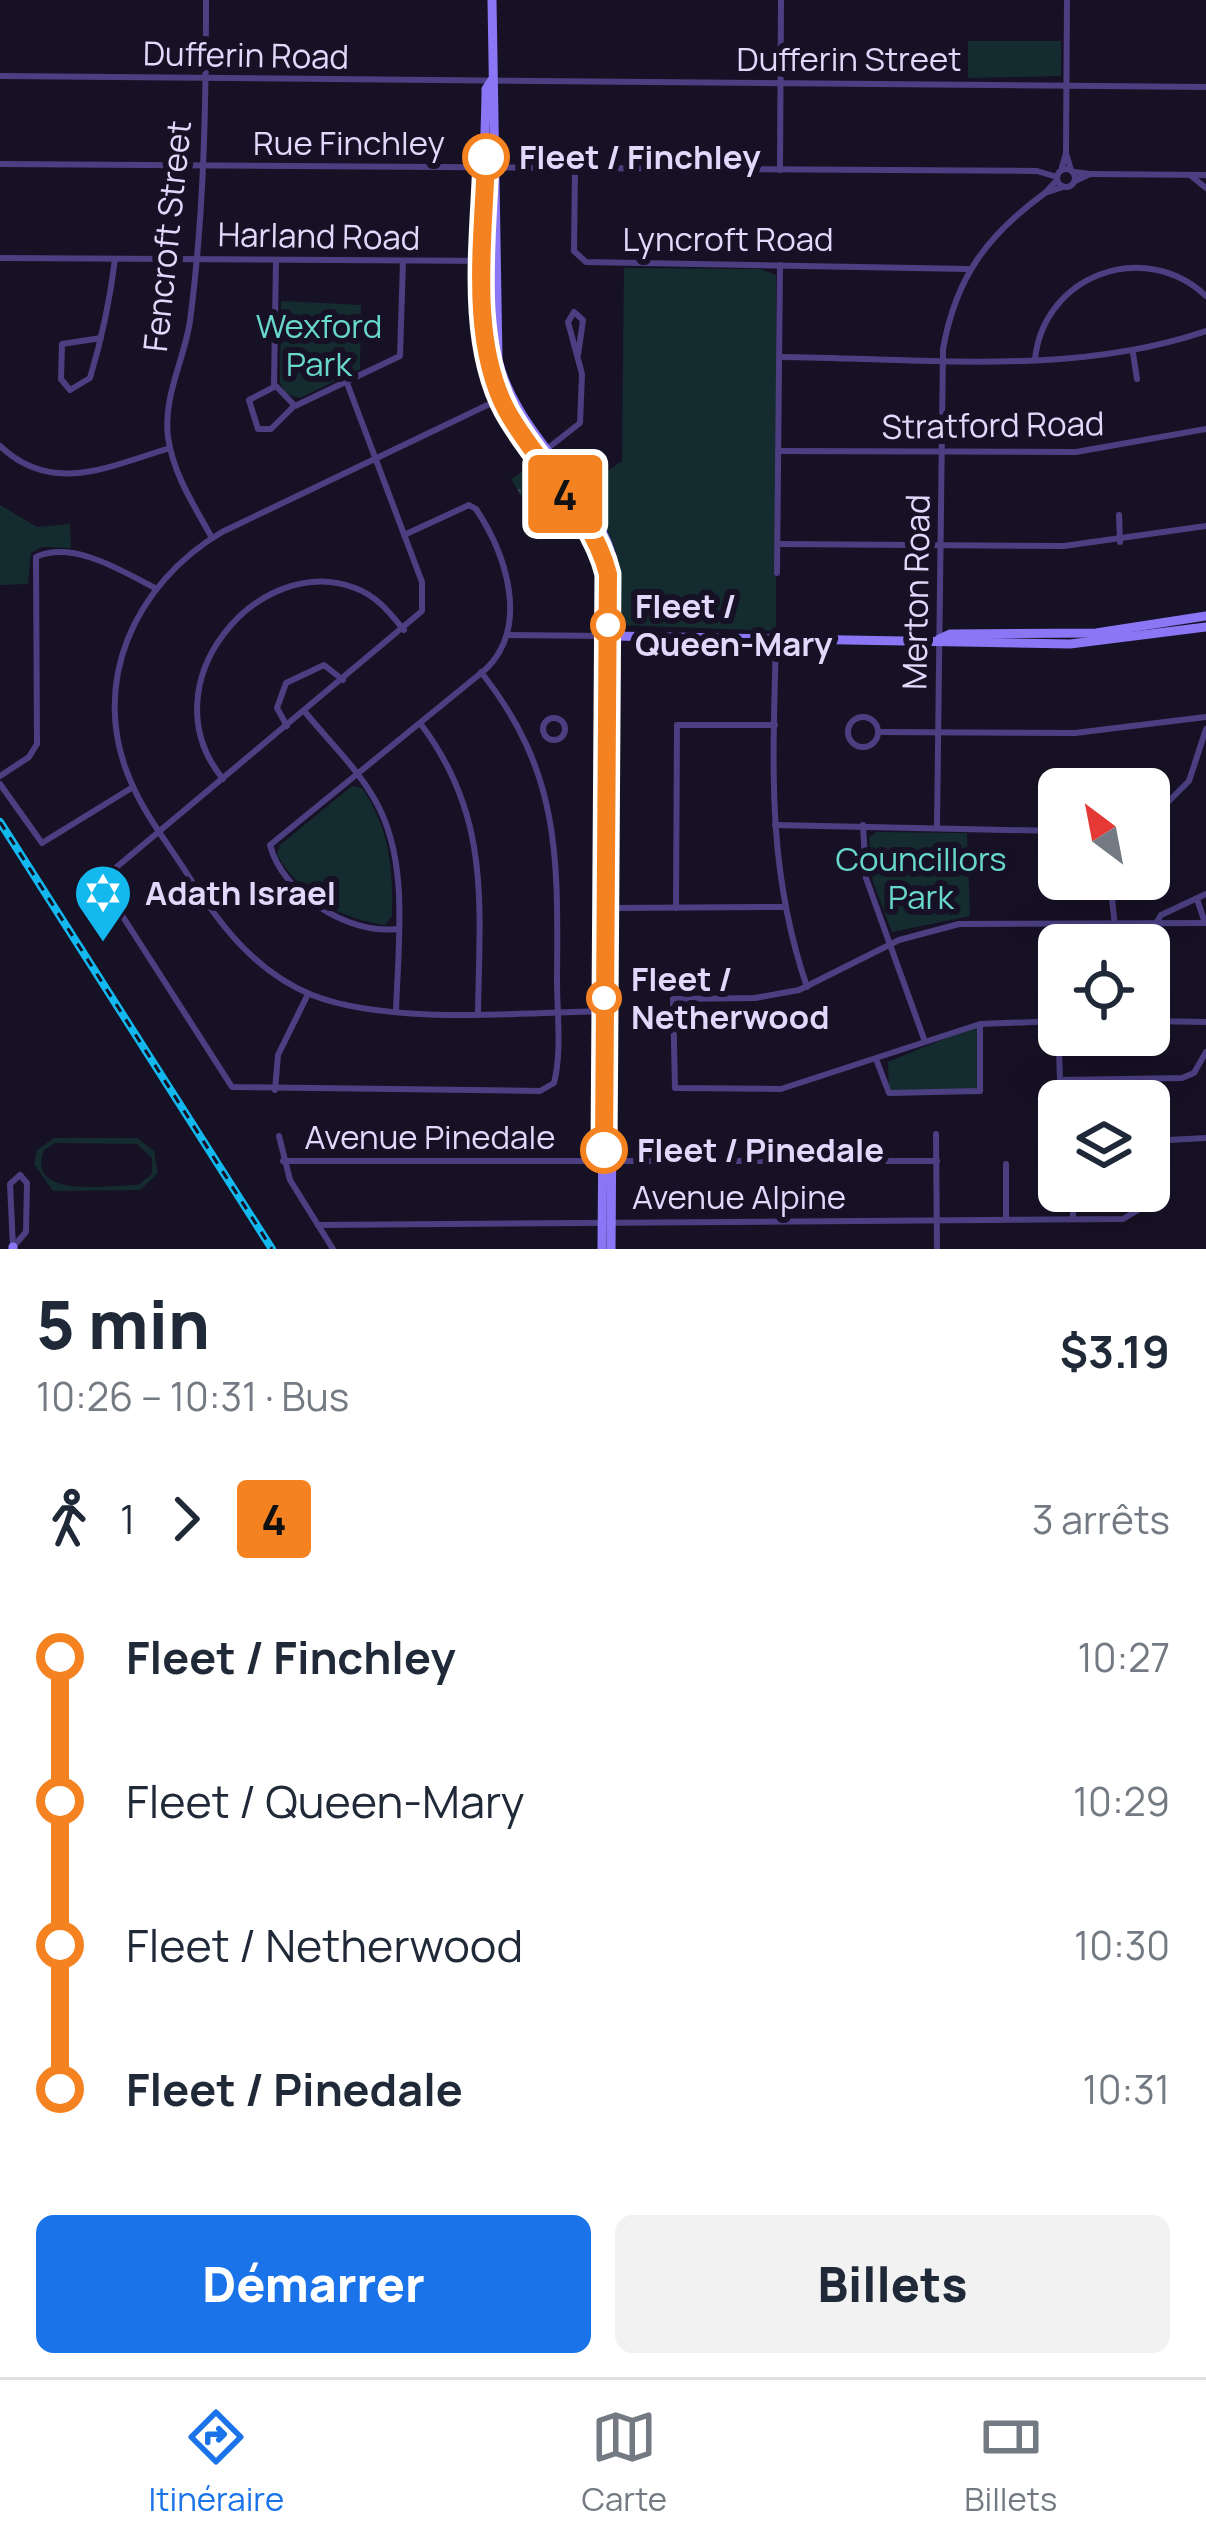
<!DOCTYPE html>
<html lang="fr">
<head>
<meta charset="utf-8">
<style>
  body { margin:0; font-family:Manrope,sans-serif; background:#f2f2f3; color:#1f2937; height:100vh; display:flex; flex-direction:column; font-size:45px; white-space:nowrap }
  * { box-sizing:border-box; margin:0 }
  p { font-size:39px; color:#747a83 }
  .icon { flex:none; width:66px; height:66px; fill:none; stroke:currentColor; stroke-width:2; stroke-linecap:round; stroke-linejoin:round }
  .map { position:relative; height:1249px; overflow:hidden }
  .side { display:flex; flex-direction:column; background:#fff; flex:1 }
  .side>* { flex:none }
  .badge { padding:0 24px; border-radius:9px; font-size:42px; line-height:78px }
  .needle { width:78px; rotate:328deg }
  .buttons { position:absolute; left:1038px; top:768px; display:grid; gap:24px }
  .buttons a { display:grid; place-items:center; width:132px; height:132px; border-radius:18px; background:#fff; box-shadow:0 12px 48px #0002; font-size:60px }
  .map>.badge { position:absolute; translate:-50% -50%; box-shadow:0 0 0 6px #fff }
  .legs { display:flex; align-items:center; gap:18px; height:132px; padding:0 36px; font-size:39px }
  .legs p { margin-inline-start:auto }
  .headline { display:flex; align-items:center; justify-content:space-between; height:204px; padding:0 36px }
  h1 { font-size:66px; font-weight:800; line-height:90px }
  .primary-button { display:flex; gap:24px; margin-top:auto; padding:24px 36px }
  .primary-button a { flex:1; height:138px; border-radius:18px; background:#1a73e8; color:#fff; font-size:48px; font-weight:800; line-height:138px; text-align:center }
  .primary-button a+a { background:#f2f2f3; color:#1f2937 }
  ul { padding:0 36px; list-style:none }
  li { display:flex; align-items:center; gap:42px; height:144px; font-size:45px }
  li i { display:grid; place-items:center; width:18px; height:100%; margin:0 15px; background:currentColor }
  li i::after { content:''; width:30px; height:30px; margin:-15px; border:9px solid; border-radius:50%; background:#fff }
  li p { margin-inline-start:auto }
  li:first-child i { background:linear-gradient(#0000 50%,currentColor 0) }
  li:last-child i { background:linear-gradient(currentColor 50%,#0000 0) }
  .tab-bar { display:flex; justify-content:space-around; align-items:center; height:168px; border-top:3px solid #e0e1e3; background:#fff; font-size:33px; color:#747a83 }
  .tab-bar a { display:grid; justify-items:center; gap:6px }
  .tab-bar .on { color:#1a73e8 }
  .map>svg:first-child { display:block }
  .grass { fill:url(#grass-tufts) }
  .green { fill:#142c2f; fill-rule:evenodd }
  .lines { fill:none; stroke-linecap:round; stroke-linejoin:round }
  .street { stroke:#4b3f81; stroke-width:6 }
  .secondary { stroke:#8b76f5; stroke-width:9 }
  .rail-casing { stroke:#12b8ee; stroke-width:8 }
  .rail { stroke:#171125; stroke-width:3; stroke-dasharray:9; stroke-linecap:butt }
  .line-1-casing { stroke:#fff; stroke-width:27 }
  .line-1 { stroke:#f58220; stroke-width:18 }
  .stop-1-dot { fill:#fff; stroke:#f58220; stroke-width:6 }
  .labels { text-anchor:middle; stroke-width:12; stroke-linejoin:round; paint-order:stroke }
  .street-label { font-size:33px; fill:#e1d8fc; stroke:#171125 }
  .stop-label { font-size:33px; font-weight:bold; fill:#e1d8fc; stroke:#171125; text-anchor:start }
  .park-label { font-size:33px; fill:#68d8cc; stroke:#171125 }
  .poi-label { font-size:33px; font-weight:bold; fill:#e1d8fc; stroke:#171125; text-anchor:start }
</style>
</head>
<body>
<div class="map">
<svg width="1206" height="1249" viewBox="0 0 1206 1249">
  <defs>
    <pattern id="grass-tufts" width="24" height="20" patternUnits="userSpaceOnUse" patternTransform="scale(3)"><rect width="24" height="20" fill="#142c2f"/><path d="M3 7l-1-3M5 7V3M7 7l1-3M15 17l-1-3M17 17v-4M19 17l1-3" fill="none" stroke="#364a4e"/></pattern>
  </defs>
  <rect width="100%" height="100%" fill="#171125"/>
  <polygon class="grass" points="535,463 570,511 540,526 511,479"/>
  <g class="green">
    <polygon points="968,41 1061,41 1061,76 968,78"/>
    <polygon points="624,268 760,269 776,275 776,631 622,625 616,551 579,491 622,461"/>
    <polygon points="281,301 361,305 360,369 300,398 286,394 280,383"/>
    <polygon points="0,505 37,527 70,524 71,548 42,547 31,553 28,584 0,585"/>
    <path d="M352,786L362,788C390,829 393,868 392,916L385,925C339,919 301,894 277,855L280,845Z"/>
    <polygon points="876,832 967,833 970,916 892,932 873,882 869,838"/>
    <polygon points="980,1024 980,1091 889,1093 888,1062"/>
    <path d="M54,1138H137L154,1151L158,1173L140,1190L53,1191L34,1164L37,1150ZM55,1143L137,1144L152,1158V1174L138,1185C109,1185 25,1200 44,1150Z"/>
  </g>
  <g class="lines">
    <g class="street">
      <path d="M206,0C206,107 204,215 190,321C184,361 163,396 168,437C173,474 195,507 212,538"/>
      <polyline points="0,76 1206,87"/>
      <polyline points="1066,153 1067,0"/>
      <polyline points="0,164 1037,171 1057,177"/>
      <polyline points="1062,167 1066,153 1071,170"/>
      <circle cx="1066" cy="178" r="9"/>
      <polyline points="575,169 574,251 586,262 968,269"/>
      <polyline points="780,170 781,0"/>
      <polyline points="1074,172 1090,174 1075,181"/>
      <polyline points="1090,174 1206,175"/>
      <polyline points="1190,175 1206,188"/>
      <polyline points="1057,180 1045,193 1063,187"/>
      <polyline points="0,258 494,261"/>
      <polyline points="276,260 274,384 295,406 400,356 403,261"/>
      <path d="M101,338L62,344L61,379L70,390L90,378C102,338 110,300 115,259"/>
      <polyline points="1133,353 1137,379"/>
      <path d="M780,357C920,358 1071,377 1206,331"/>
      <path d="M1035,359C1044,275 1144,238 1206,296"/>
      <path d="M347,383L422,582V611L100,881L232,1087L540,1091L554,1083C562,1052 557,1013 557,981C558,858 561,773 481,672"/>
      <polyline points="274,387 249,400 258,429 271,429 293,407"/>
      <path d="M500,399L222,532C134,584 88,685 131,782C144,813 166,841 184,869C217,921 253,971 312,995C388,1025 521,1013 604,1011"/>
      <path d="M0,446C52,496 110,466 170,448"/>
      <polyline points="778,451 1076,452 1206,429"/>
      <polyline points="538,456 580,423 582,374 568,322 574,312 583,320 578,355"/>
      <polyline points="1119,515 1120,542"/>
      <polyline points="778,544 1064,546 1206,526"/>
      <polyline points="777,573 780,265"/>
      <polyline points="508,635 606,636"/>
      <path d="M776,638C773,763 766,867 807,987"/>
      <path d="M305,712C328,740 357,768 375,800C410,861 398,943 396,1012"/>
      <circle cx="863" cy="732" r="15"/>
      <circle cx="554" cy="729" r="11"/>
      <path d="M420,723C490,815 480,901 478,1011"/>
      <polyline points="287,726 277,708 286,683 324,665 343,680"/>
      <polyline points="879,732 1075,733 1206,717"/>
      <path d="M0,776L29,757L37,744L36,557C73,540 122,571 155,588"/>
      <path d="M223,779C145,684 259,551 355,588C377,596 390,613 404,630"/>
      <polyline points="0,784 42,843 133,787"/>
      <polyline points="1149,821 1189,781 1206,729"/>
      <polyline points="775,825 1059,831"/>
      <polyline points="863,825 866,878 924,1039"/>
      <path d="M937,826L943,349C956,277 987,235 1045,193"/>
      <polyline points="1110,879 1115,927"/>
      <polyline points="1197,899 1205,923"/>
      <polyline points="612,908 782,907"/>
      <polyline points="676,908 677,725 775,725"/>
      <polyline points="1155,925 1161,915 1206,894"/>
      <path d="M397,929C348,935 282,893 270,845L486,669C530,626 506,554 476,509L469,505L404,535"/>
      <polyline points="1058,1021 1060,1080 1182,1078 1194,1073 1206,1052"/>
      <polyline points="1059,1021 980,1024 781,1089 675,1088 673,999 755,998 799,990 899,940 959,924 1206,923"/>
      <polyline points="1149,1021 1206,1022"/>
      <polyline points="876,1059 889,1093 980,1091 980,1025"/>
      <polyline points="275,1090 278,1055 308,994"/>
      <polyline points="936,1134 937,1249"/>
      <polyline points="279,1136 290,1180 333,1249"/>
      <polyline points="1149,1141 1206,1138"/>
      <polyline points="283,1161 937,1161"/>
      <polyline points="1006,1164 1006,1219"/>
      <polygon points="20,1175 27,1183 26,1232 13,1247 10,1184"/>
      <polyline points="1073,1191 1073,1219"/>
      <polyline points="318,1225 1123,1219 1138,1210 1140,1191"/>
    </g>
    <g class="secondary">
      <path d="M492,0L498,360C518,440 601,491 616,572L611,1249"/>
      <path d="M492,80L486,89C486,176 468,326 503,402C531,463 592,508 607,575L602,1249"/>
      <polyline points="613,636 1070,644 1206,627"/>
      <polyline points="939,639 950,634 1096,633 1206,616"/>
      <polyline points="13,1247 13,1249"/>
    </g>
    <defs>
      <polyline id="rail" points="0,822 272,1249"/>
    </defs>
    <use href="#rail" class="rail-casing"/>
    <use href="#rail" class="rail"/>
  </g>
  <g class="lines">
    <defs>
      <path id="line-1" d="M486,157C484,236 468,338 507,411C538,467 592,511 608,574L604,1150"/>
    </defs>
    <use href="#line-1" class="line-1-casing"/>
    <use href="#line-1" class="line-1"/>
  </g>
  <defs>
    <symbol id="synagogue-pin" viewBox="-11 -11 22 30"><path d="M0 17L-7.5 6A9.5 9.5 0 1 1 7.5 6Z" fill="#12b8ee" stroke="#171125"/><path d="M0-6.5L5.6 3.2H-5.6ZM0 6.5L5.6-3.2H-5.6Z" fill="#fff"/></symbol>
  </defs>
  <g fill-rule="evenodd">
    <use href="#synagogue-pin" x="70" y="860" width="66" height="90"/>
  </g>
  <g class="stop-1-dot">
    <circle cx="486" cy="157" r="21"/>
    <circle cx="608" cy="625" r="15"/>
    <circle cx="604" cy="998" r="15"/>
    <circle cx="604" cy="1150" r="21"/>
  </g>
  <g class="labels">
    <g class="street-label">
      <text transform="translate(246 55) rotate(1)" y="12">Dufferin Road</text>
      <text x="849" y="71">Dufferin Street</text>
      <text x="349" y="155">Rue Finchley</text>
      <text transform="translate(167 236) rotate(-84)" y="12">Fencroft Street</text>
      <text transform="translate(319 236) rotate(1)" y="12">Harland Road</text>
      <text x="728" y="251">Lyncroft Road</text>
      <text transform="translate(993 425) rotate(-1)" y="12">Stratford Road</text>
      <text transform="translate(916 592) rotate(-89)" y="12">Merton Road</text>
      <text x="430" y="1149">Avenue Pinedale</text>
      <text x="739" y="1209">Avenue Alpine</text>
    </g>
    <g class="stop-label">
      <text x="519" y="169">Fleet / Finchley</text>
      <text x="635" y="618">Fleet /<tspan x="635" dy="38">Queen-Mary</tspan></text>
      <text x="631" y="991">Fleet /<tspan x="631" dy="38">Netherwood</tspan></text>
      <text x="637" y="1162">Fleet / Pinedale</text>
    </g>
    <g class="park-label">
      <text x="319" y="338">Wexford<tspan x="319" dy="38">Park</tspan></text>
      <text x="921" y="871">Councillors<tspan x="921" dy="38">Park</tspan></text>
    </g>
    <g class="poi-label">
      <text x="145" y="905">Adath Israel</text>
    </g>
  </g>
</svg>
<div class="buttons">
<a><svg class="needle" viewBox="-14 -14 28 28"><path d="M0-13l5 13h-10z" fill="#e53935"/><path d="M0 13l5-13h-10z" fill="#747a83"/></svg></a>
<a><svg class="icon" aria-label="locate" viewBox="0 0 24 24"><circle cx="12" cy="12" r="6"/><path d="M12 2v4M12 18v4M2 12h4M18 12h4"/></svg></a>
<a><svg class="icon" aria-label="layers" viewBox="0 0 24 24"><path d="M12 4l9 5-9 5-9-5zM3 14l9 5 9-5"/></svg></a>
</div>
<b class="badge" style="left:565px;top:494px;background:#f58220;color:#111">4</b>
</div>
<section class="side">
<div class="headline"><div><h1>5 min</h1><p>10:26 – 10:31 · Bus</p></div><b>$3.19</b></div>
<div class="legs"><svg class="icon" aria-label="walk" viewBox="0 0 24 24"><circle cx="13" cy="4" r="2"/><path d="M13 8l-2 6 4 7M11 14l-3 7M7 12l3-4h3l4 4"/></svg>1<svg class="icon" aria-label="forward" viewBox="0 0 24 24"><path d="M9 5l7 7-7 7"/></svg><b class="badge" style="background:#f58220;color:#111">4</b><p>3 arrêts</p></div>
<ul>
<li><i style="color:#f58220"></i><b>Fleet / Finchley</b><p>10:27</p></li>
<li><i style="color:#f58220"></i><span>Fleet / Queen-Mary</span><p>10:29</p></li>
<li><i style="color:#f58220"></i><span>Fleet / Netherwood</span><p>10:30</p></li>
<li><i style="color:#f58220"></i><b>Fleet / Pinedale</b><p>10:31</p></li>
</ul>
<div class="primary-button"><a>Démarrer</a><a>Billets</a></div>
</section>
<nav class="tab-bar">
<a class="on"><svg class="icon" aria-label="directions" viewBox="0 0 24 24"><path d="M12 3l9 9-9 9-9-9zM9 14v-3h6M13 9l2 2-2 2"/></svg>Itinéraire</a>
<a><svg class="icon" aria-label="map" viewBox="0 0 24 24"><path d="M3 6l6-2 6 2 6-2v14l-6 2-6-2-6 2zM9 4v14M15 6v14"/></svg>Carte</a>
<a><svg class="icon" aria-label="tickets" viewBox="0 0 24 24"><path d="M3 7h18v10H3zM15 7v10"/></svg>Billets</a>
</nav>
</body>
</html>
